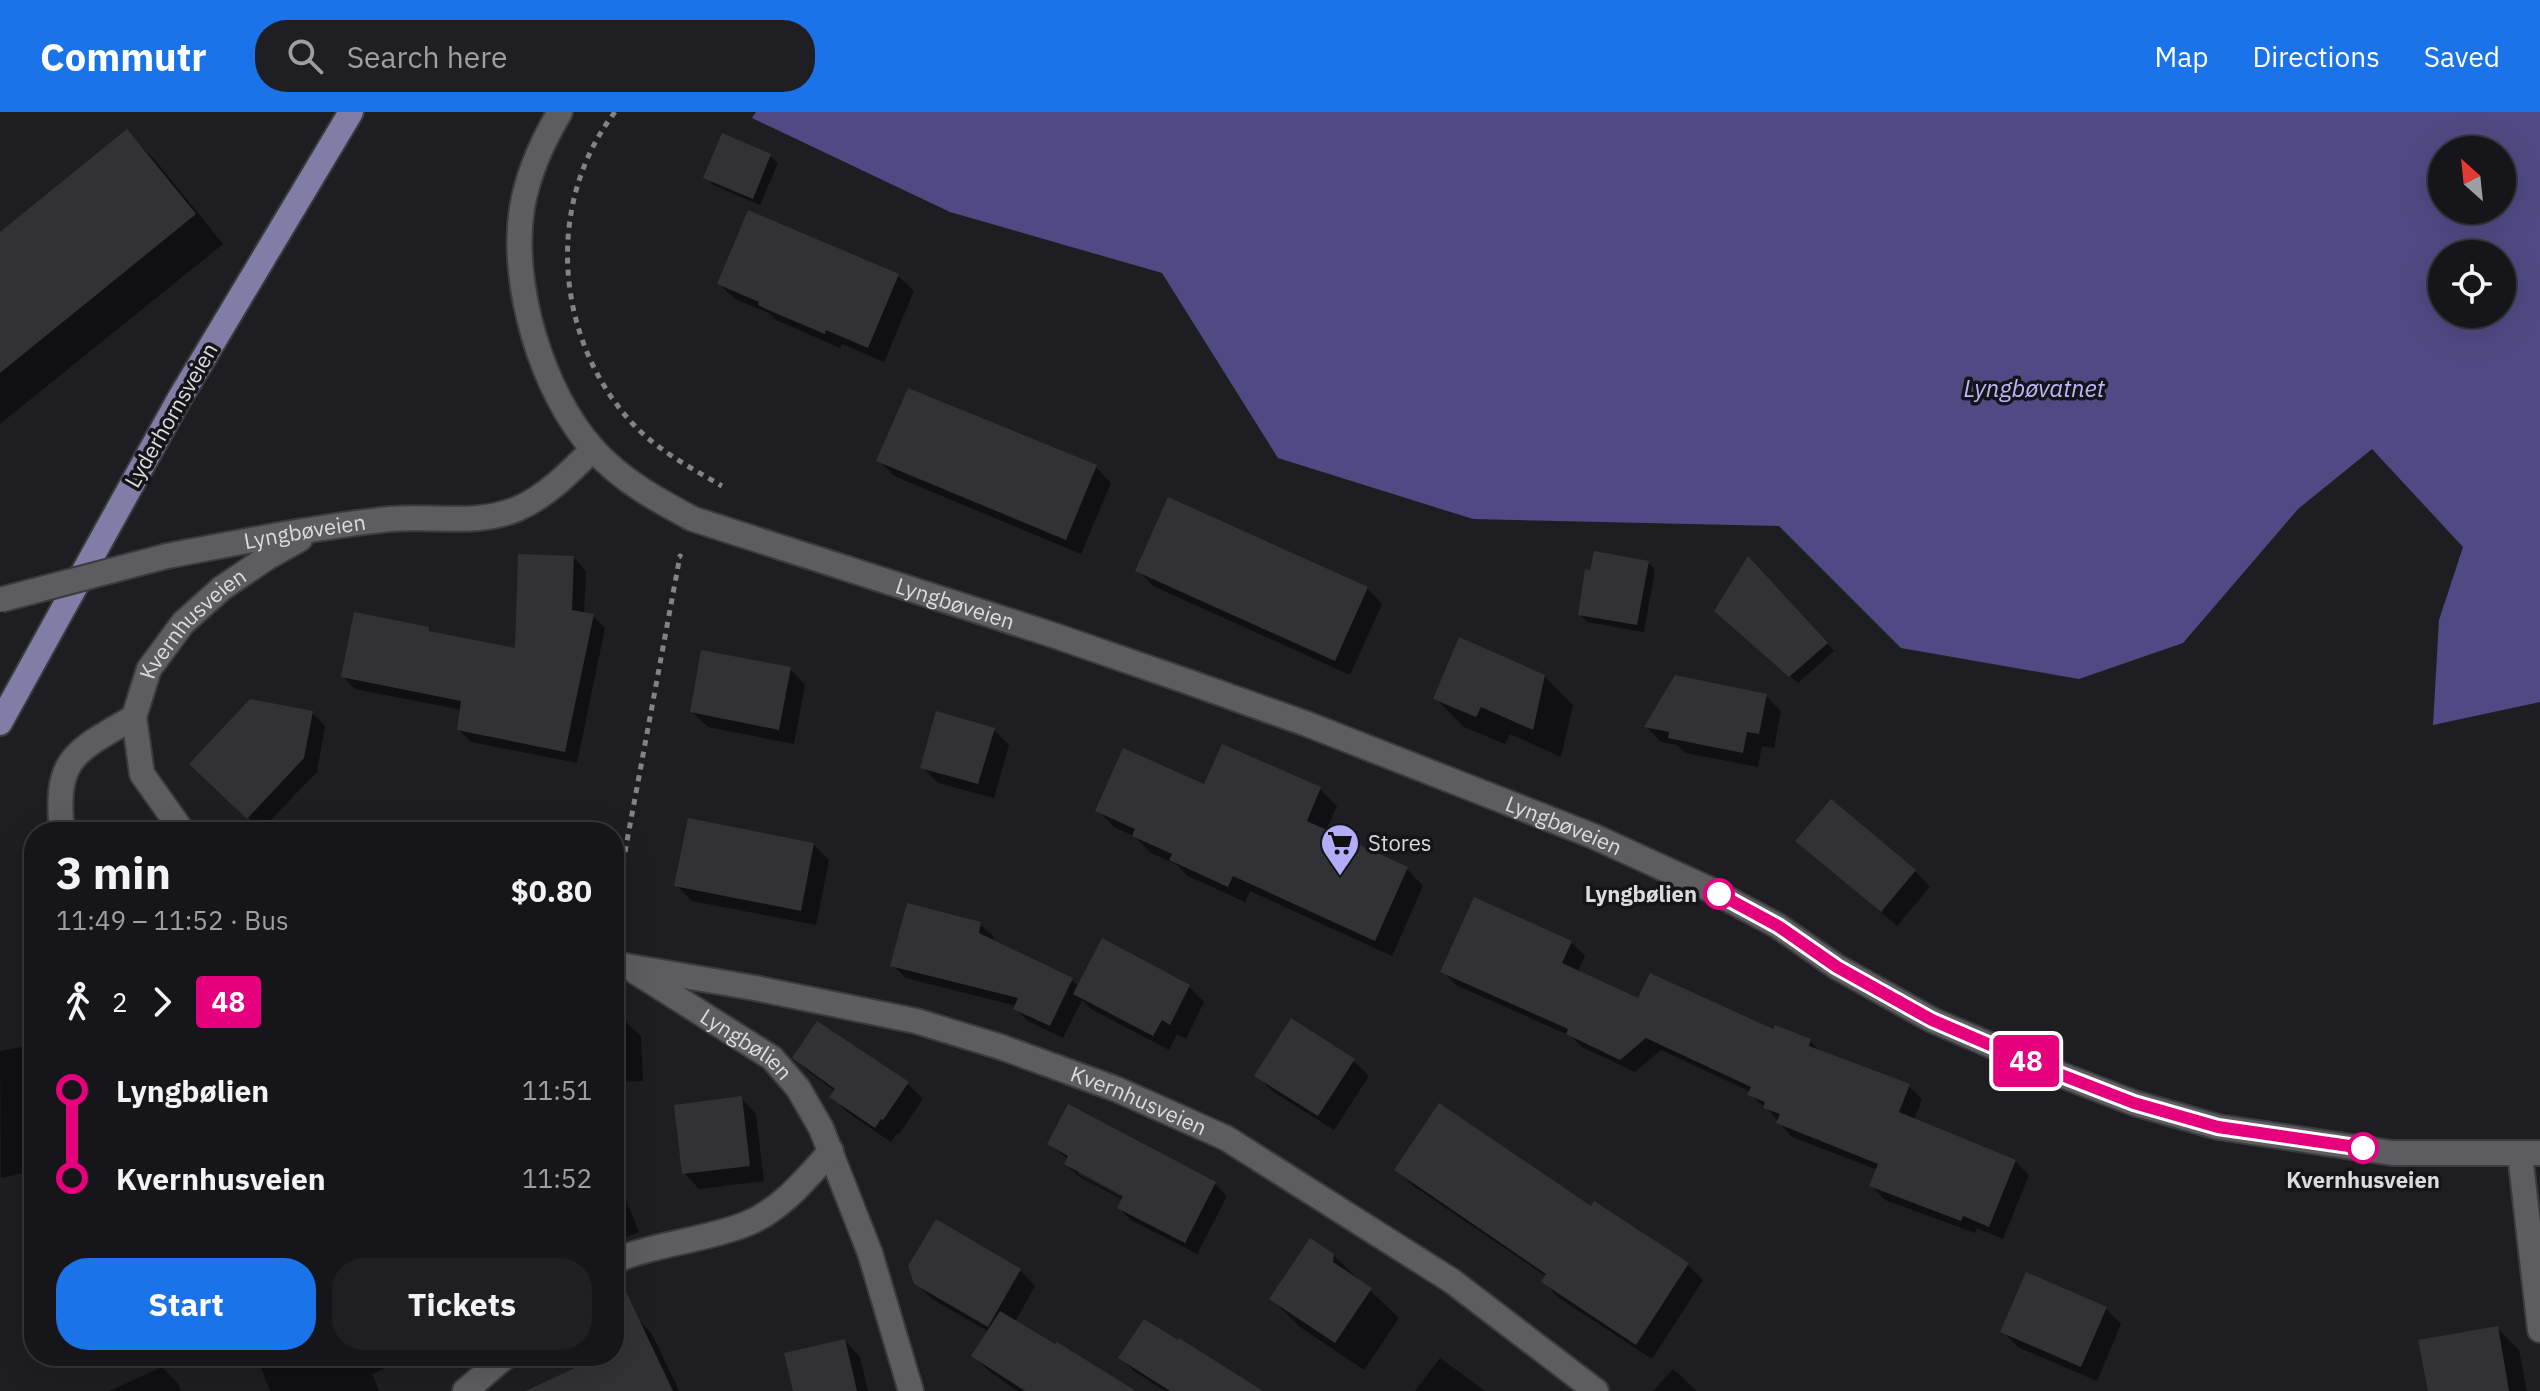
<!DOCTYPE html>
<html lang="en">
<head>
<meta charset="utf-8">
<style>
  body { margin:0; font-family:"IBM Plex Sans",sans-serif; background:#1f1f23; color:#f1f3f6; height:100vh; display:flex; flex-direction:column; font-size:30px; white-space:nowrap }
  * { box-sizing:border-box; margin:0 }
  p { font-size:26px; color:#9e9fa2 }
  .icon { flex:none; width:44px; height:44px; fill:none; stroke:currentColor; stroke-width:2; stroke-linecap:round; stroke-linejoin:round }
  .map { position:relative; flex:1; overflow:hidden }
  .side { position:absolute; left:24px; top:710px; width:600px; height:544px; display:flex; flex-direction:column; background:#16161a; border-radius:32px; box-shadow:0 8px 32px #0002,0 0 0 2px #353539 }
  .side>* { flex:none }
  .badge { padding:0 16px; border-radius:6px; font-size:28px; line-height:52px }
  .needle { width:52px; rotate:333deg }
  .buttons { position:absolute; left:2428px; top:24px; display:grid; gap:16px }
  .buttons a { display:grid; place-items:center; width:88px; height:88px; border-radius:50%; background:#16161a; box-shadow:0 8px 32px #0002,0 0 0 2px #353539; font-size:40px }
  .map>.badge { position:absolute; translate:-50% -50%; box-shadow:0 0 0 4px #fff }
  .legs { display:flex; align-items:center; gap:12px; height:88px; padding:0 32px; font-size:26px }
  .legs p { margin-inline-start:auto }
  .overview { display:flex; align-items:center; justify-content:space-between; height:136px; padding:0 32px }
  h1 { font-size:44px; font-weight:700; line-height:60px }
  .cta { display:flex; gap:16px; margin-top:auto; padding:16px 32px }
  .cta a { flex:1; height:92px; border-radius:32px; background:#1a73e8; color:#fff; font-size:32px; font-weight:700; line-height:92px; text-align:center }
  .cta a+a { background:#1f1f23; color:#f1f3f6 }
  ul { padding:0 32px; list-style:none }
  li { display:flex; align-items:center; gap:28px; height:88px; font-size:30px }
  li i { display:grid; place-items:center; width:12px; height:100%; margin:0 10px; background:currentColor }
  li i::after { content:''; width:20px; height:20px; margin:-10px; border:6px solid; border-radius:50%; background:#16161a }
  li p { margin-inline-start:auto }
  li:first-child i { background:linear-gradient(#0000 50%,currentColor 0) }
  li:last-child i { background:linear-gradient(currentColor 50%,#0000 0) }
  header { display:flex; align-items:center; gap:48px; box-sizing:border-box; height:112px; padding:0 40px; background:#1a73e8; color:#fff }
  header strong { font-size:38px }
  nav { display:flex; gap:44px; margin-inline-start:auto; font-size:28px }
  .search { width:560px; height:72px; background:#1f1f23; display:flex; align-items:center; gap:20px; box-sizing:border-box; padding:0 28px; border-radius:32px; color:#9e9fa2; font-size:30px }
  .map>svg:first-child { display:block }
  .water { fill:#4f4a83; fill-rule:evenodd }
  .shadow { fill:#0007; fill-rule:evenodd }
  .building { fill:#323236 }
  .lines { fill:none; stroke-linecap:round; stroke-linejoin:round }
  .minor-casing { stroke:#3b3b3e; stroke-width:28 }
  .major-casing { stroke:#3b3b3e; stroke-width:28 }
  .path { stroke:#838386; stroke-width:5; stroke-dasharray:6 6; stroke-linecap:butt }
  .minor { stroke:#5d5d61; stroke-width:24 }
  .major { stroke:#807da7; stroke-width:24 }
  .minor-bridge-casing { stroke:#3b3b3e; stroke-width:28; stroke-linecap:butt }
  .minor-bridge { stroke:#5d5d61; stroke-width:24 }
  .line-1-casing { stroke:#fff; stroke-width:18 }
  .line-1 { stroke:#e6007e; stroke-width:12 }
  .stop-1-dot { fill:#fff; stroke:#e6007e; stroke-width:4 }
  .labels { text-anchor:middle; stroke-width:7; stroke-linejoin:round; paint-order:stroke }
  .street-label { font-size:22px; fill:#dbdbde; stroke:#151519 }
  .poi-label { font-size:22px; fill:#dbdbde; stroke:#151519; text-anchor:start }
  .stop-label { font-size:22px; font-weight:bold; fill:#dbdbde; stroke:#151519; text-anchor:end }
  .water-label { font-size:24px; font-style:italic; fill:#bbb8fd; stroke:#151519 }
</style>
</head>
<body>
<header>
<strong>Commutr</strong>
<div class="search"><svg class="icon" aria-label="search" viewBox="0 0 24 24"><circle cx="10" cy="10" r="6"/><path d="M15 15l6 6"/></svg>Search here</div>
<nav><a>Map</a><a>Directions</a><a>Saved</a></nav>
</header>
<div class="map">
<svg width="2540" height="1279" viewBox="0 0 2540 1279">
  <rect width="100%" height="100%" fill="#1e1e22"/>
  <path class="water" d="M756,0H2540V590L2433,613L2439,508L2463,435L2372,337L2298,397L2183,531L2079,567L1901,536L1779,414L1473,407L1278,346L1162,161L950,100L752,6ZM2442,38H2502V98H2442ZM2442,142H2502V202H2442Z"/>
  <g class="shadow">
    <polygon points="127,20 155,48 223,132 0,312 0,123"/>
    <polygon points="770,44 778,51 760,93 713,73 706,65"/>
    <polygon points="898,164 914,179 884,250 842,232 840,236 776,208 769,201 735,187 719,172"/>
    <polygon points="879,349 1096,355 1111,371 1081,442 894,364"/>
    <polygon points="574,446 586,459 584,502 593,504 605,516 577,651 471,630 459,618 462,598 355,577 343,565 428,517 433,522 517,539"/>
    <polygon points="1748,447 1834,539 1798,571 1724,506"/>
    <polygon points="1648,450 1655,458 1644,520 1587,510 1580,502"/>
    <polygon points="1138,458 1367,476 1382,492 1350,563 1153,474"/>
    <polygon points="790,557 805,573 794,632 708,615 692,600"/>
    <polygon points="1544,564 1573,593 1561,645 1510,622 1505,632 1464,615 1435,586"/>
    <polygon points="1766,584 1781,599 1774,636 1762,634 1758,655 1686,641 1677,633 1661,630 1646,614"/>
    <polygon points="312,601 325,614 317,660 261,718 192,652"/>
    <polygon points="994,618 1009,633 994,686 938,671 922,655"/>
    <polygon points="1205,675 1320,677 1337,694 1325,720 1407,757 1423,774 1392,844 1250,779 1245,790 1188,764 1176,752 1151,741 1134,724 1114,715 1098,698"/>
    <polygon points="1798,729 1915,759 1930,775 1897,814"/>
    <polygon points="813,732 829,748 816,813 692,789 677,774"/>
    <polygon points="980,812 994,825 992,830 1072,868 1079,875 1189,875 1204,890 1186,927 1177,922 1169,938 1091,897 1082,888 1063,926 1028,909 1015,896 1016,894 906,866 893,853"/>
    <polygon points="1571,830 1585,844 1578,860 1639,888 1810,929 1822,941 1908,974 1922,987 1914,1008 2015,1049 2029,1063 2003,1127 1977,1116 1975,1121 1885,1088 1872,1074 1878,1058 1792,1025 1769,999 1750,983 1751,980 1661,938 1635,960 1582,935 1571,924 1456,873 1443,859"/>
    <polygon points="614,907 623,907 641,924 643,969 614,970"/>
    <polygon points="34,933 34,1059 1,1066 0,939"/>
    <polygon points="794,946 907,971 923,987 899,1022 897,1021 891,1030 847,1000 832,985 835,979 810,961"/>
    <polygon points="1353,948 1369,964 1334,1018 1272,979 1257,963"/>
    <polygon points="741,986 756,1002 764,1069 699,1077 684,1061"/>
    <path d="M1069,995L1215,1072L1227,1084L1197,1142L1131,1108L1119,1096L1123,1088L1078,1064L1066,1052L1069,1048L1049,1032ZM1078,1057L1133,1086L1131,1090L1078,1062Z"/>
    <polygon points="1396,1057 1591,1097 1688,1153 1703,1168 1652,1247 1559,1186 1543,1170 1547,1165 1412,1073"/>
    <polygon points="614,1058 639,1120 614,1130"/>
    <polygon points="1333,1143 1399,1206 1364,1258 1300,1215 1271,1186"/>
    <polygon points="1020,1158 1035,1174 1015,1210 1125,1279 1017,1279 988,1258 974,1244 989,1220 932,1187 916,1171"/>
    <polygon points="2106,1197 2121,1212 2097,1269 2018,1235 2003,1220"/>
    <polygon points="637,1207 652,1222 679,1279 560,1279 605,1244 614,1244 614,1217"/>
    <polygon points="2497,1216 2519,1238 2527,1279 2430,1279"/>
    <polygon points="845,1229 860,1245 868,1279 795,1279"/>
    <polygon points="261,1244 382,1244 387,1255 372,1262 379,1279 270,1279 257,1245"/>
    <polygon points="1121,1246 1247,1279 1165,1279 1134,1259"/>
    <polygon points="1440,1246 1485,1279 1415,1279"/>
    <polygon points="162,1255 177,1270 181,1279 109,1279"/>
    <polygon points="1673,1257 1697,1279 1653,1279"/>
  </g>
  <g class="building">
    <polygon points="127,17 196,102 0,261 0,120"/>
    <polygon points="722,21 771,42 753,87 703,66"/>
    <polygon points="748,98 899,162 868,236 826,218 825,222 775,201 758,193 759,190 717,172"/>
    <polygon points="908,276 1097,353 1066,428 876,349"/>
    <polygon points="1168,385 1368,475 1335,549 1135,459"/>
    <polygon points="1594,439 1649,449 1637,513 1578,503 1585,457 1590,458"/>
    <polygon points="518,442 574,444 572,498 594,502 565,640 457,618 461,589 341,565 354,500 429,515 429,519 515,536"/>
    <polygon points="1748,444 1828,531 1789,565 1714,499"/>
    <polygon points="1459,525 1545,563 1533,618 1481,595 1476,605 1433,587"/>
    <polygon points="701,538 791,555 779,618 690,600"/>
    <polygon points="1675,563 1767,582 1759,622 1747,620 1743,641 1668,626 1669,620 1644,615"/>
    <polygon points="250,587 313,599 304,646 247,707 189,652"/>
    <polygon points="936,599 995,616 978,672 920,656"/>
    <polygon points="1222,632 1321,675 1307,709 1408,755 1375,829 1233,764 1228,775 1169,748 1172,742 1132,724 1135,717 1095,699 1123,636 1204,672"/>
    <polygon points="1831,687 1916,758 1881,800 1795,729"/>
    <polygon points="688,706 814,731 801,799 674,774"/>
    <polygon points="1474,785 1572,829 1562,851 1638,886 1650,861 1773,917 1775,913 1811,927 1809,934 1910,972 1899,1000 2016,1048 1989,1115 1963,1104 1961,1109 1869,1074 1878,1052 1776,1011 1780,1002 1763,996 1765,990 1747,983 1751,975 1646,926 1620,948 1566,922 1568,917 1440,860"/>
    <polygon points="907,791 981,810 979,821 1073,866 1050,914 1013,897 1018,886 890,854"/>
    <polygon points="1102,826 1190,873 1170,913 1162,908 1153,924 1073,882"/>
    <polygon points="1291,906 1355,947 1318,1004 1254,964"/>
    <polygon points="817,909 909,970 883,1008 881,1007 875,1016 829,985 835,977 792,946"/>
    <polygon points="742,984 750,1054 682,1062 674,993"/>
    <polygon points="1439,991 1591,1094 1594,1089 1689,1151 1636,1233 1541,1170 1546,1162 1394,1058"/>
    <polygon points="1068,992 1216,1070 1185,1131 1117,1096 1123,1084 1064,1052 1068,1044 1047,1032"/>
    <polygon points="936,1107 1021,1157 988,1215 914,1172 908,1154"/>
    <polygon points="1310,1126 1334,1142 1333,1150 1372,1176 1335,1231 1269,1187"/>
    <polygon points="2026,1160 2107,1195 2081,1255 2000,1220"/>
    <polygon points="618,1163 673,1279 526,1279 600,1244 614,1244 614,1164"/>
    <polygon points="1000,1199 1055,1232 1057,1230 1136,1279 1025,1279 971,1244"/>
    <polygon points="1144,1207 1178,1228 1179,1226 1263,1279 1170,1279 1118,1246"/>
    <polygon points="2498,1214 2509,1279 2428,1279 2418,1228"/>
    <polygon points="845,1227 857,1279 793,1279 784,1241"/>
  </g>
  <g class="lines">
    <defs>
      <g id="minor">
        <path id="s1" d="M560,0C542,30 528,61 522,96C510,173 542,280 593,337C622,369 657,388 693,407L1053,523L1186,569L1307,612L1593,724L1711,778L1778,814L1837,855L1932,908L2046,957L2134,991L2218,1015L2392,1041H2540"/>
        <path id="s2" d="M167,444C241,430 315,415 390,407C433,403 476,414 517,397C547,384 570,360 593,337"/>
        <path d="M62,720C54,645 75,640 134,605"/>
        <path id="s3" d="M183,720L142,662L134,605L149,557L183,511L222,476L268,445L300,427"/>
        <path id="s4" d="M614,852L755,876L916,909L1001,935L1116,977L1226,1026L1452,1169L1596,1279"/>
        <path id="s5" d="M636,860L772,946L798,976L821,1016L870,1141L911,1279"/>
        <polyline points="2520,1042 2540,1218"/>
        <path d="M614,1149C657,1131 703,1129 746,1112C781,1098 807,1066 831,1039"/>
        <polyline points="465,1279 506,1244"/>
      </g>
      <polyline id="major" points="0,611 178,289 351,0"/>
    </defs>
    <use href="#minor" class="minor-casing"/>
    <use href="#major" class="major-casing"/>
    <g class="path">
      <path d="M615,0C544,92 555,227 632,311C657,338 691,356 722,374"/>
      <polyline points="614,799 680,444 682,445"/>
    </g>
    <use href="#minor" class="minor"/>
    <use href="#major" class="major"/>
    <defs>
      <polyline id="minor-bridge" points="0,488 167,444"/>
    </defs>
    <use href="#minor-bridge" class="minor-bridge-casing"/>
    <use href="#minor-bridge" class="minor-bridge"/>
  </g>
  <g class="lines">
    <defs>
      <polyline id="line-1" points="1719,782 1778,814 1837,855 1932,908 2046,957 2134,991 2218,1015 2363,1036"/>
    </defs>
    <use href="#line-1" class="line-1-casing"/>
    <use href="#line-1" class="line-1"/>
  </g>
  <defs>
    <symbol id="supermarket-pin" viewBox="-11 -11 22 30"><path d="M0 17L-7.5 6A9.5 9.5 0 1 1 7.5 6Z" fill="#b1adfa" stroke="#151519"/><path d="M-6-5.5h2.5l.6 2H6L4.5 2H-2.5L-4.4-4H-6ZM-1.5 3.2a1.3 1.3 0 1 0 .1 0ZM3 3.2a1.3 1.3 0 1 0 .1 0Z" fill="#111"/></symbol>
  </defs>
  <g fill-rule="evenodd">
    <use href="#supermarket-pin" x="1318" y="709" width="44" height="60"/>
  </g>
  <g class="stop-1-dot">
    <circle cx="1719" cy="782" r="14"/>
    <circle cx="2363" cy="1036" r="14"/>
  </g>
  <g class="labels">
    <g class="street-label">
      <text transform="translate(171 303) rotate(-60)" y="8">Lyderhornsveien</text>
      <text dy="8" stroke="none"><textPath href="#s2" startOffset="140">Lyngbøveien</textPath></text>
      <text dy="8" stroke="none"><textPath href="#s1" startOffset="760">Lyngbøveien</textPath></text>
      <text dy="8" stroke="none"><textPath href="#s3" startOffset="242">Kvernhusveien</textPath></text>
      <text dy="8" stroke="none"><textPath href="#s1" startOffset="1408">Lyngbøveien</textPath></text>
      <text dy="8" stroke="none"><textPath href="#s5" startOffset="132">Lyngbølien</textPath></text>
      <text dy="8" stroke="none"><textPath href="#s4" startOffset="544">Kvernhusveien</textPath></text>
    </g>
    <g class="poi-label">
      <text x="1368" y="739">Stores</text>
    </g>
    <g class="stop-label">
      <text x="1697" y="790">Lyngbølien</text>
      <text x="2363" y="1076" text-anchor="middle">Kvernhusveien</text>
    </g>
    <g class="water-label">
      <text x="2034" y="285">Lyngbøvatnet</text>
    </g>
  </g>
</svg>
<div class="buttons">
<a><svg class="needle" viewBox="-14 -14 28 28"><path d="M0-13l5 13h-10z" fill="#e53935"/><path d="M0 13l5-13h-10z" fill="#9e9fa2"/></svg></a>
<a><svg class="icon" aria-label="locate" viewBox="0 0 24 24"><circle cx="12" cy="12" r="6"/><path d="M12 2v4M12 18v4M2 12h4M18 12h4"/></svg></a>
</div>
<b class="badge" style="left:2026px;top:949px;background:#e6007e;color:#fff">48</b>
<section class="side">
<div class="overview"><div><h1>3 min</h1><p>11:49 – 11:52 · Bus</p></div><b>$0.80</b></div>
<div class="legs"><svg class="icon" aria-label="walk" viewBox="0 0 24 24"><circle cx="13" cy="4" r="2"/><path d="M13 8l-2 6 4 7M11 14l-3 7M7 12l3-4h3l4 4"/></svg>2<svg class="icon" aria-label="forward" viewBox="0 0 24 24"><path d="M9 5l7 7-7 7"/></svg><b class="badge" style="background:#e6007e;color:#fff">48</b></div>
<ul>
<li><i style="color:#e6007e"></i><b>Lyngbølien</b><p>11:51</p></li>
<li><i style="color:#e6007e"></i><b>Kvernhusveien</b><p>11:52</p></li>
</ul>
<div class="cta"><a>Start</a><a>Tickets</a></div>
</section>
</div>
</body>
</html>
